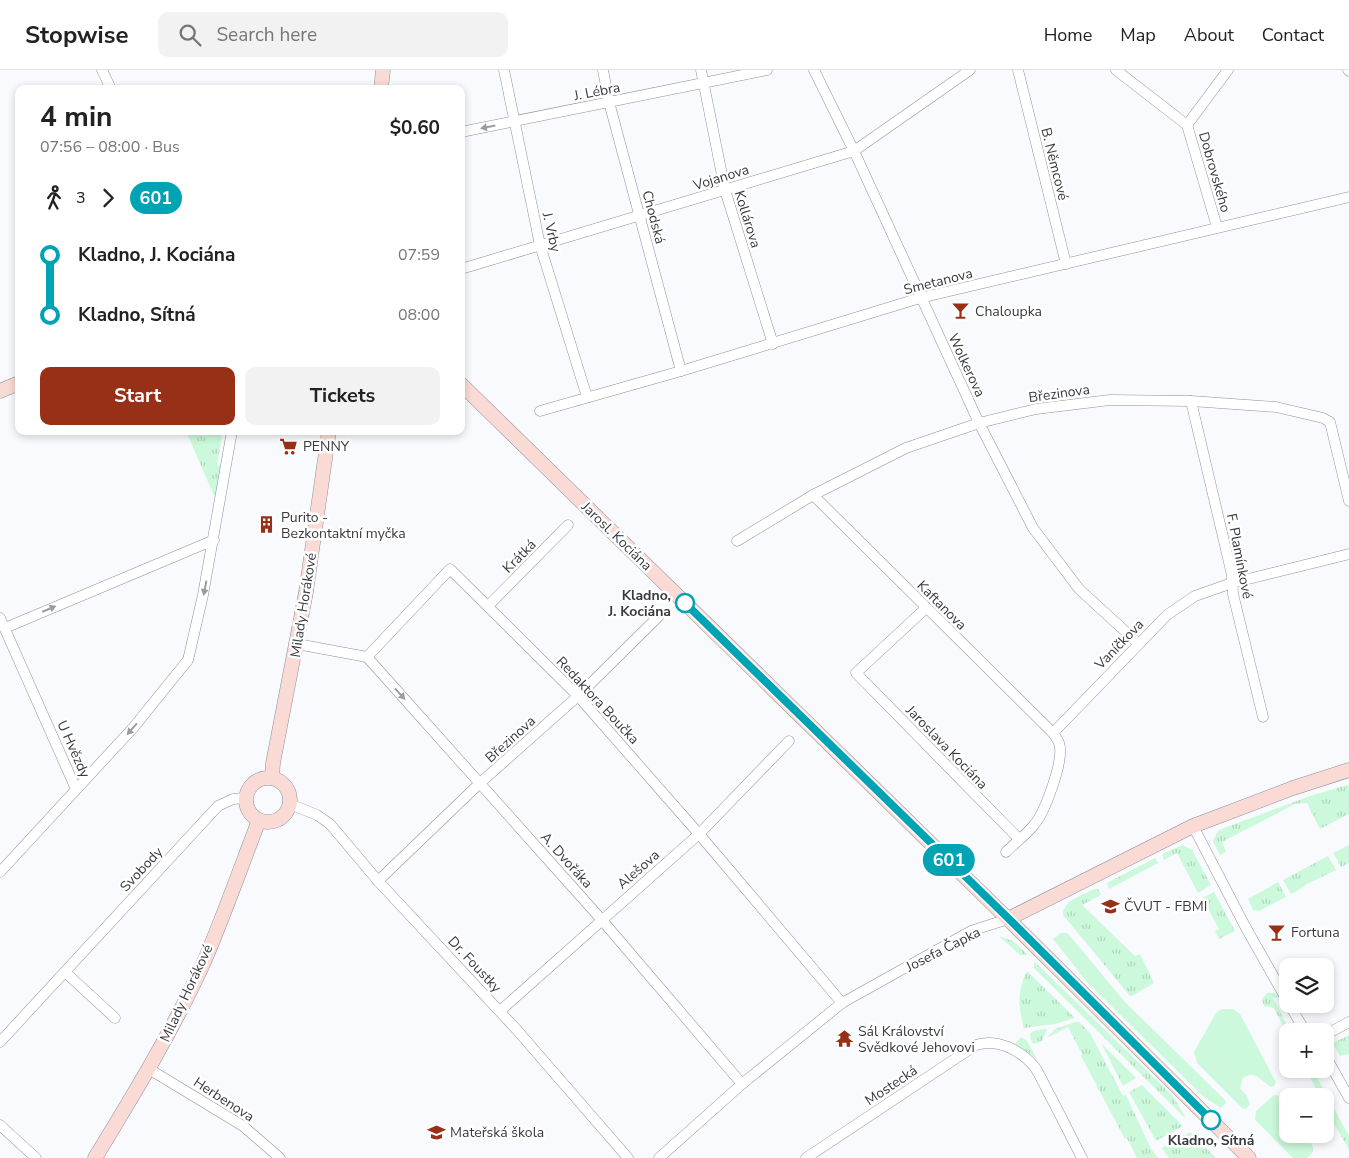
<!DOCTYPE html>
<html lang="en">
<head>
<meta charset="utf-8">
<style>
  body { margin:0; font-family:"Nunito Sans",sans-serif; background:#f2f2f2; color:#222; height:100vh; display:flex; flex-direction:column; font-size:19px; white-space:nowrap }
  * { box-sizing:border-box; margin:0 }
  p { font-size:16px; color:#767676 }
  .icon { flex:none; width:28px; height:28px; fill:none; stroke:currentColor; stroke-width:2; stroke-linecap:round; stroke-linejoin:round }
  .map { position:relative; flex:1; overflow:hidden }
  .panel { position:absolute; left:15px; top:15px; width:450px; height:350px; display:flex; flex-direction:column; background:#fff; border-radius:10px; box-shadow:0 2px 8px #0003 }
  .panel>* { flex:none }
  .badge { padding:0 10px; border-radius:16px; font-size:18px; line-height:32px }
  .fabs { position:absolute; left:1279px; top:888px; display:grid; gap:10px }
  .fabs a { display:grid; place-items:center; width:55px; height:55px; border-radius:10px; background:#fff; box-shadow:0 2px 8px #0003; font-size:25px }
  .map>.badge { position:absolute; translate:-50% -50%; box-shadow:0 0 0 2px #fff }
  .legs { display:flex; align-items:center; gap:8px; height:55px; padding:0 25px; font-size:16px }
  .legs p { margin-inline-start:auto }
  .headline { display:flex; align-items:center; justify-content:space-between; height:85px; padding:0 25px }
  h1 { font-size:28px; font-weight:700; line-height:38px }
  .action { display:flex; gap:10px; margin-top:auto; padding:10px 25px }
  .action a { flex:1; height:58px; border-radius:10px; background:#982f17; color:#fff; font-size:20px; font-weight:700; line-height:58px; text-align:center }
  .action a+a { background:#f2f2f2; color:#222 }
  ul { padding:0 25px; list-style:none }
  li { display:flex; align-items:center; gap:18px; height:60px; font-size:19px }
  li i { display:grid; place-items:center; width:8px; height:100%; margin:0 6px; background:currentColor }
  li i::after { content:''; width:12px; height:12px; margin:-6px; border:4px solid; border-radius:50%; background:#fff }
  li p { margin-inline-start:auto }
  li:first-child i { background:linear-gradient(#0000 50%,currentColor 0) }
  li:last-child i { background:linear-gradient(currentColor 50%,#0000 0) }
  header { display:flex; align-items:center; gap:30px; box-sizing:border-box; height:70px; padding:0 25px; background:#fff; border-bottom:1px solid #e0e0e0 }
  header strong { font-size:24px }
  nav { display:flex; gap:28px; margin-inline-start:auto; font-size:18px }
  .search { width:350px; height:45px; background:#f2f2f2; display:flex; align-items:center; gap:12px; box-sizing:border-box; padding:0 18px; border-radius:10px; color:#767676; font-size:19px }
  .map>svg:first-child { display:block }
  .grass { fill:url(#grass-tufts) }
  .park { fill:#ccf9db }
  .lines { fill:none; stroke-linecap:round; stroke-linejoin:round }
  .street-casing { stroke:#8e919c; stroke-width:11 }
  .secondary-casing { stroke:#8e919c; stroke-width:15 }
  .street { stroke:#fff; stroke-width:10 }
  .secondary { stroke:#fadad4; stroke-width:14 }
  .oneway { fill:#9c9c9f }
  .line-1-casing { stroke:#fff; stroke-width:11 }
  .line-1 { stroke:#00a3b4; stroke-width:8 }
  .stop-1-dot { fill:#fff; stroke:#00a3b4; stroke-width:2.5 }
  .labels { text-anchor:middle; stroke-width:5; stroke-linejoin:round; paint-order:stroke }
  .street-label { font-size:14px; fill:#393a3f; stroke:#fff }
  .poi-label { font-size:14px; fill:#393a3f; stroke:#fff; text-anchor:start }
  .stop-label { font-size:14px; font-weight:bold; fill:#393a3f; stroke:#fff; text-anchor:end }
</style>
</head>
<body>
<header>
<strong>Stopwise</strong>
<div class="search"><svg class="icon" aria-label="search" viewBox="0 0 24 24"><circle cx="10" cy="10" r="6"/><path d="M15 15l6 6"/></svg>Search here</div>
<nav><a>Home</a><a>Map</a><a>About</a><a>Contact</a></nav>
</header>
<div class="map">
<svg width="1349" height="1088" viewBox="0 0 1349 1088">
  <defs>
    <pattern id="grass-tufts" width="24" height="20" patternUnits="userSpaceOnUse" patternTransform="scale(1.25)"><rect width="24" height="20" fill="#ccf9db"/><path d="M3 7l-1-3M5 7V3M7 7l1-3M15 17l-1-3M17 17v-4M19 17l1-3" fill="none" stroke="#b0d6bd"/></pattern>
  </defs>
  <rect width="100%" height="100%" fill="#f8fafe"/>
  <g class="grass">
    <polygon points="186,361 223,361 217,395 224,397 215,428"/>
    <polygon points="1347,715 1349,716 1349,744 1320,759 1307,733 1295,734 1222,772 1226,782 1220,785 1213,771 1218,761 1224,758 1310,726"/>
    <polygon points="1183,775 1192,780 1211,815 1198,823 1177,783 1164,790 1162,784"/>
    <polygon points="1349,775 1349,793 1341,797 1333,783"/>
    <polygon points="1328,786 1336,800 1305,815 1305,816 1291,824 1283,810"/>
    <polygon points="1155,788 1158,793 1109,819 1107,813"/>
    <polygon points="1278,812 1286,827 1259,841 1253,840 1248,829"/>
    <path d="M1094,819H1098L1101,825L1082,835L1135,886L1140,884L1154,913L1132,926H1130L1063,845C1062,831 1083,825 1094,819Z"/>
    <polygon points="1214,822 1235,861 1219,869 1215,861 1219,859 1202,828"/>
    <polygon points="999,866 1013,871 1028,885 1020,885"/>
    <polygon points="1034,891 1172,1025 1185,1046 1184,1047 1034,898"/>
    <path d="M1027,901L1075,948L1055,954L1024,958C1018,937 1017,920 1027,901Z"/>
    <polygon points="1267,923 1274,923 1281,927 1273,928 1290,961 1288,961 1287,964 1274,938 1264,936 1262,929"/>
    <polygon points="1075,952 1079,952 1090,963 1123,1026 1126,1025 1151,1079 1158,1088 1137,1088 1127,1068 1125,1069 1081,986 1082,984 1068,957 1047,968 1055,959"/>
    <path d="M1045,959H1047L1042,971L1033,974C1026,960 1033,961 1045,959Z"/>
    <polygon points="1349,965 1349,984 1340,986 1333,973"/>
    <polygon points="1020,968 1023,968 1027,971 1037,989 1015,974"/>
    <polygon points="1101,973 1136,1008 1123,1016"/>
    <polygon points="1313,1000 1349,1066 1349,1080 1335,1055 1326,1055 1325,1046 1330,1046 1325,1035 1325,1026 1320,1026 1308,1004"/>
    <polygon points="1142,1015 1183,1056 1156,1071 1129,1022"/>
    <polygon points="1190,1062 1216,1088 1169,1088 1162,1078"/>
  </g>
  <g class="park">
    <polygon points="1061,863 1067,863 1070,866 1125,932 1225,1030 1226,1033 1221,1038 1204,1027 1087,912 1053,869"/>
    <path d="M1222,939H1233L1240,944L1276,1012L1274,1016L1271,1017C1261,1012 1256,999 1243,1008L1240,1018L1247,1026L1250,1034L1246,1039L1242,1038L1197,993L1194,982L1216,943Z"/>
    <polygon points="1274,1025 1284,1026 1287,1031 1288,1064 1306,1064 1313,1077 1313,1082 1307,1088 1293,1088 1255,1050 1256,1041"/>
  </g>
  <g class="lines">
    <defs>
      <g id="street">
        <polyline points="102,0 111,19"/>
        <polyline points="504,0 540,175 587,327"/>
        <polyline points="603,0 609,32 681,301"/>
        <polyline points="701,0 725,120 773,274"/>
        <polyline points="814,0 854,81 979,353 1033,458 1079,519 1138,573"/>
        <polyline points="1018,0 1066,194"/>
        <polyline points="1116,0 1187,55 1217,157"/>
        <polyline points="1348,0 1349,1"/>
        <polyline points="1187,55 1228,0"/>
        <polyline points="461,62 767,0"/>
        <polyline points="461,199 854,81 970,0"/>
        <polyline points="1191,331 1232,505 1233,524 1263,647"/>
        <polyline points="540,341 681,301 920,228 1349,127"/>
        <path d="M813,425L1053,663C1055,666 1058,670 1059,673C1065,689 1045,742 1034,755C1026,765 1015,773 1006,782"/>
        <polyline points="737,471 813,425 906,378 979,353 1036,339 1110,330 1191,331 1276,337 1323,348 1330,352 1349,431"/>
        <polyline points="488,536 568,455"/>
        <polyline points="926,538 856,603 1019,769"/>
        <polyline points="0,548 76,719"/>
        <polyline points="5,558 214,470"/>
        <polyline points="297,574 367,587"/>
        <polyline points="367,587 450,499 578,626 699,764 842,933"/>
        <polyline points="367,587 601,849 742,1014"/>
        <polyline points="1053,663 1167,545 1195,526 1232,513 1349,484"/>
        <polyline points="290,734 317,745 330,754 378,811 517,960 628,1088"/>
        <polyline points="1193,756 1246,858 1288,932"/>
        <polyline points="0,802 133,658 188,590 203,525 232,361"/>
        <polyline points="378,811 480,713 578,626 659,546"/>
        <polyline points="65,902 115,948"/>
        <polyline points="1289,934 1305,961"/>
        <polyline points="500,941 699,764 789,671"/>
        <polyline points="1325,965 1349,952"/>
        <polyline points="0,972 218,736 233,729 246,728"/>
        <polyline points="1325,985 1349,1028"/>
        <polyline points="149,999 243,1056 280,1088"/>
        <polyline points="0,1055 36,1088"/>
        <polyline points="659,1088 742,1014 842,933 971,861 1008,849"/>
        <path d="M806,1088L976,975C997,968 1020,980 1034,996C1039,1003 1043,1012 1047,1020C1059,1042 1070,1065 1082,1088"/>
      </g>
      <g id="secondary">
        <polyline points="381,19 383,0"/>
        <polyline points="461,314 1008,849 1249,1088"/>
        <polyline points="0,321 19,313"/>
        <circle cx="268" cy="730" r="22"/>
        <polyline points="272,708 273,693 306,522 329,361"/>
        <polyline points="1008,849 1193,756 1293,718 1349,700"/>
        <path d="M95,1088C134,1024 173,960 204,892C224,845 241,797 259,750"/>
      </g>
    </defs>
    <use href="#street" class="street-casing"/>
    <use href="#secondary" class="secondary-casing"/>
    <use href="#street" class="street"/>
    <use href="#secondary" class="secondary"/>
  </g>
  <defs><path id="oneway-solid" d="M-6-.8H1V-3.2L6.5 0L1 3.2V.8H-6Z" transform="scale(1.25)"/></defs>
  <g class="oneway">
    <use href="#oneway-solid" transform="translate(488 57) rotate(169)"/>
    <use href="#oneway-solid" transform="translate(205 518) rotate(101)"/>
    <use href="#oneway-solid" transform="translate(49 539) rotate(-23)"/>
    <use href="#oneway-solid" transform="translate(400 624) rotate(48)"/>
    <use href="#oneway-solid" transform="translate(132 659) rotate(131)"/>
  </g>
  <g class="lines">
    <defs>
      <polyline id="line-1" points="685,533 1008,848 1211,1050"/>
    </defs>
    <use href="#line-1" class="line-1-casing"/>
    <use href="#line-1" class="line-1"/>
  </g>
  <defs>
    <symbol id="bar-bare" viewBox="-9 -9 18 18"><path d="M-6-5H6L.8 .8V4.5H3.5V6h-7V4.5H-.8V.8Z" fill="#982f17" stroke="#fff" stroke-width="2.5" paint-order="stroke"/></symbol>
    <symbol id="supermarket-bare" viewBox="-9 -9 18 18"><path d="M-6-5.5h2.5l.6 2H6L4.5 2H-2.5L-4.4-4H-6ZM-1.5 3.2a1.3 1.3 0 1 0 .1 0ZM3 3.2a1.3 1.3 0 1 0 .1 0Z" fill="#982f17" stroke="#fff" stroke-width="2.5" paint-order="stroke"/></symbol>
    <symbol id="building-bare" viewBox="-9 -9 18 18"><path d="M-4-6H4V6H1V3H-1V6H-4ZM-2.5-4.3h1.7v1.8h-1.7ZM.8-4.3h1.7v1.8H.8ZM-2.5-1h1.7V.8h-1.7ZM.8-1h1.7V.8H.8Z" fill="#982f17" stroke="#fff" stroke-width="2.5" paint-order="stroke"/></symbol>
    <symbol id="university-bare" viewBox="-9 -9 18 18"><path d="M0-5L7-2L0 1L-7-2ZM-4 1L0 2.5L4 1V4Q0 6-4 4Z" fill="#982f17" stroke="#fff" stroke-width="2.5" paint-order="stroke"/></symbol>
    <symbol id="temple-bare" viewBox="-9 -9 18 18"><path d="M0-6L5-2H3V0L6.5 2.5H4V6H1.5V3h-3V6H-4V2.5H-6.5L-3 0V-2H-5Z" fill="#982f17" stroke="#fff" stroke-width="2.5" paint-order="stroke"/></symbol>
    <symbol id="school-bare" viewBox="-9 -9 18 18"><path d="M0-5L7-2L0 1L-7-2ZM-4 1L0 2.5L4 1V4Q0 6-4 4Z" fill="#982f17" stroke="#fff" stroke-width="2.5" paint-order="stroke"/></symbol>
  </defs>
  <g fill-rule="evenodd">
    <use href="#bar-bare" x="948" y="228" width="25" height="25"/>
    <use href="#supermarket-bare" x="276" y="364" width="25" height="25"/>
    <use href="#building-bare" x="254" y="442" width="25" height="25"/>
    <use href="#university-bare" x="1098" y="824" width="25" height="25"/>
    <use href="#bar-bare" x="1264" y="850" width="25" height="25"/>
    <use href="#temple-bare" x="832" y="956" width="25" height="25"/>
    <use href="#school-bare" x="424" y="1050" width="25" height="25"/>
  </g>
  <g class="stop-1-dot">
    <circle cx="685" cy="533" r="9"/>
    <circle cx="1211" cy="1050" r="9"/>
  </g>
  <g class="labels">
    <g class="street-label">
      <text transform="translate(597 21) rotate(-11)" y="5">J. Lébra</text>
      <text transform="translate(1055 94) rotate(76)" y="5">B. Němcové</text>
      <text transform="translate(1215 102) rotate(74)" y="5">Dobrovského</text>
      <text transform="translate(721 107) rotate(-17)" y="5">Vojanova</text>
      <text transform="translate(654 147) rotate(75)" y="5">Chodská</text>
      <text transform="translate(748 149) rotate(73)" y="5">Kollárova</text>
      <text transform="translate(552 162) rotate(77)" y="5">J. Vrby</text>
      <text transform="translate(938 211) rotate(-14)" y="5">Smetanova</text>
      <text transform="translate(967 295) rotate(65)" y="5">Wolkerova</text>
      <text transform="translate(1059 323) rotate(-8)" y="5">Březinova</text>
      <text transform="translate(617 466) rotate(44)" y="5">Jarosl. Kociána</text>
      <text transform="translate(519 486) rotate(-45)" y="5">Krátká</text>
      <text transform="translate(1240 486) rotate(79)" y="5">F. Plamínkové</text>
      <text transform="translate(303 535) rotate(-81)" y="5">Milady Horákové</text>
      <text transform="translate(942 535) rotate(45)" y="5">Kaftanova</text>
      <text transform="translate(1119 574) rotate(-46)" y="5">Vaníčkova</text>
      <text transform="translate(598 630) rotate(47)" y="5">Redaktora Boučka</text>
      <text transform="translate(510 669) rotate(-42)" y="5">Březinova</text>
      <text transform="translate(947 677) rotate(46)" y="5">Jaroslava Kociána</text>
      <text transform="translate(74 679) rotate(66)" y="5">U Hvězdy</text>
      <text transform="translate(567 790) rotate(48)" y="5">A. Dvořáka</text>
      <text transform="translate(141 799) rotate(-47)" y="5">Svobody</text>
      <text transform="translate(638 799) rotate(-41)" y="5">Alešova</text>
      <text transform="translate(943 879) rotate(-27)" y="5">Josefa Čapka</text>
      <text transform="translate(475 894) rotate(47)" y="5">Dr. Foustky</text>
      <text transform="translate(186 923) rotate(-65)" y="5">Milady Horákové</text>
      <text transform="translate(891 1015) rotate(-34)" y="5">Mostecká</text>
      <text transform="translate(224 1029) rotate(33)" y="5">Herbenova</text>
    </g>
    <g class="poi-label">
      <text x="975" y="246">Chaloupka</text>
      <text x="303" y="381">PENNY</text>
      <text x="281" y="452">Purito -<tspan x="281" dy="16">Bezkontaktní myčka</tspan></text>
      <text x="1124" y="841">ČVUT - FBMI</text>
      <text x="1291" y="867">Fortuna</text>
      <text x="858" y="966">Sál Království<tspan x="858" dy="16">Svědkové Jehovovi</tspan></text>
      <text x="450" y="1067">Mateřská škola</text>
    </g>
    <g class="stop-label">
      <text x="671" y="530">Kladno,<tspan x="671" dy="16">J. Kociána</tspan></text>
      <text x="1211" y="1075" text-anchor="middle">Kladno, Sítná</text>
    </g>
  </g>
</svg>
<div class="fabs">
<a><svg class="icon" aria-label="layers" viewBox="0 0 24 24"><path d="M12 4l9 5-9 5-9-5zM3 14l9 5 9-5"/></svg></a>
<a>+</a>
<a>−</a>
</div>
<b class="badge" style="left:949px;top:790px;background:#00a3b4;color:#fff">601</b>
<section class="panel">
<div class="headline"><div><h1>4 min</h1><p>07:56 – 08:00 · Bus</p></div><b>$0.60</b></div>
<div class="legs"><svg class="icon" aria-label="walk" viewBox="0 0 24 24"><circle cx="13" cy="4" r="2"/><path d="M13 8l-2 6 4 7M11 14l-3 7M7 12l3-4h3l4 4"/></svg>3<svg class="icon" aria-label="forward" viewBox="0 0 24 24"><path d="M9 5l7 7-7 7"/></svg><b class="badge" style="background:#00a3b4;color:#fff">601</b></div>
<ul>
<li><i style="color:#00a3b4"></i><b>Kladno, J. Kociána</b><p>07:59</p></li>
<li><i style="color:#00a3b4"></i><b>Kladno, Sítná</b><p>08:00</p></li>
</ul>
<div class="action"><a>Start</a><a>Tickets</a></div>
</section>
</div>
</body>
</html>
